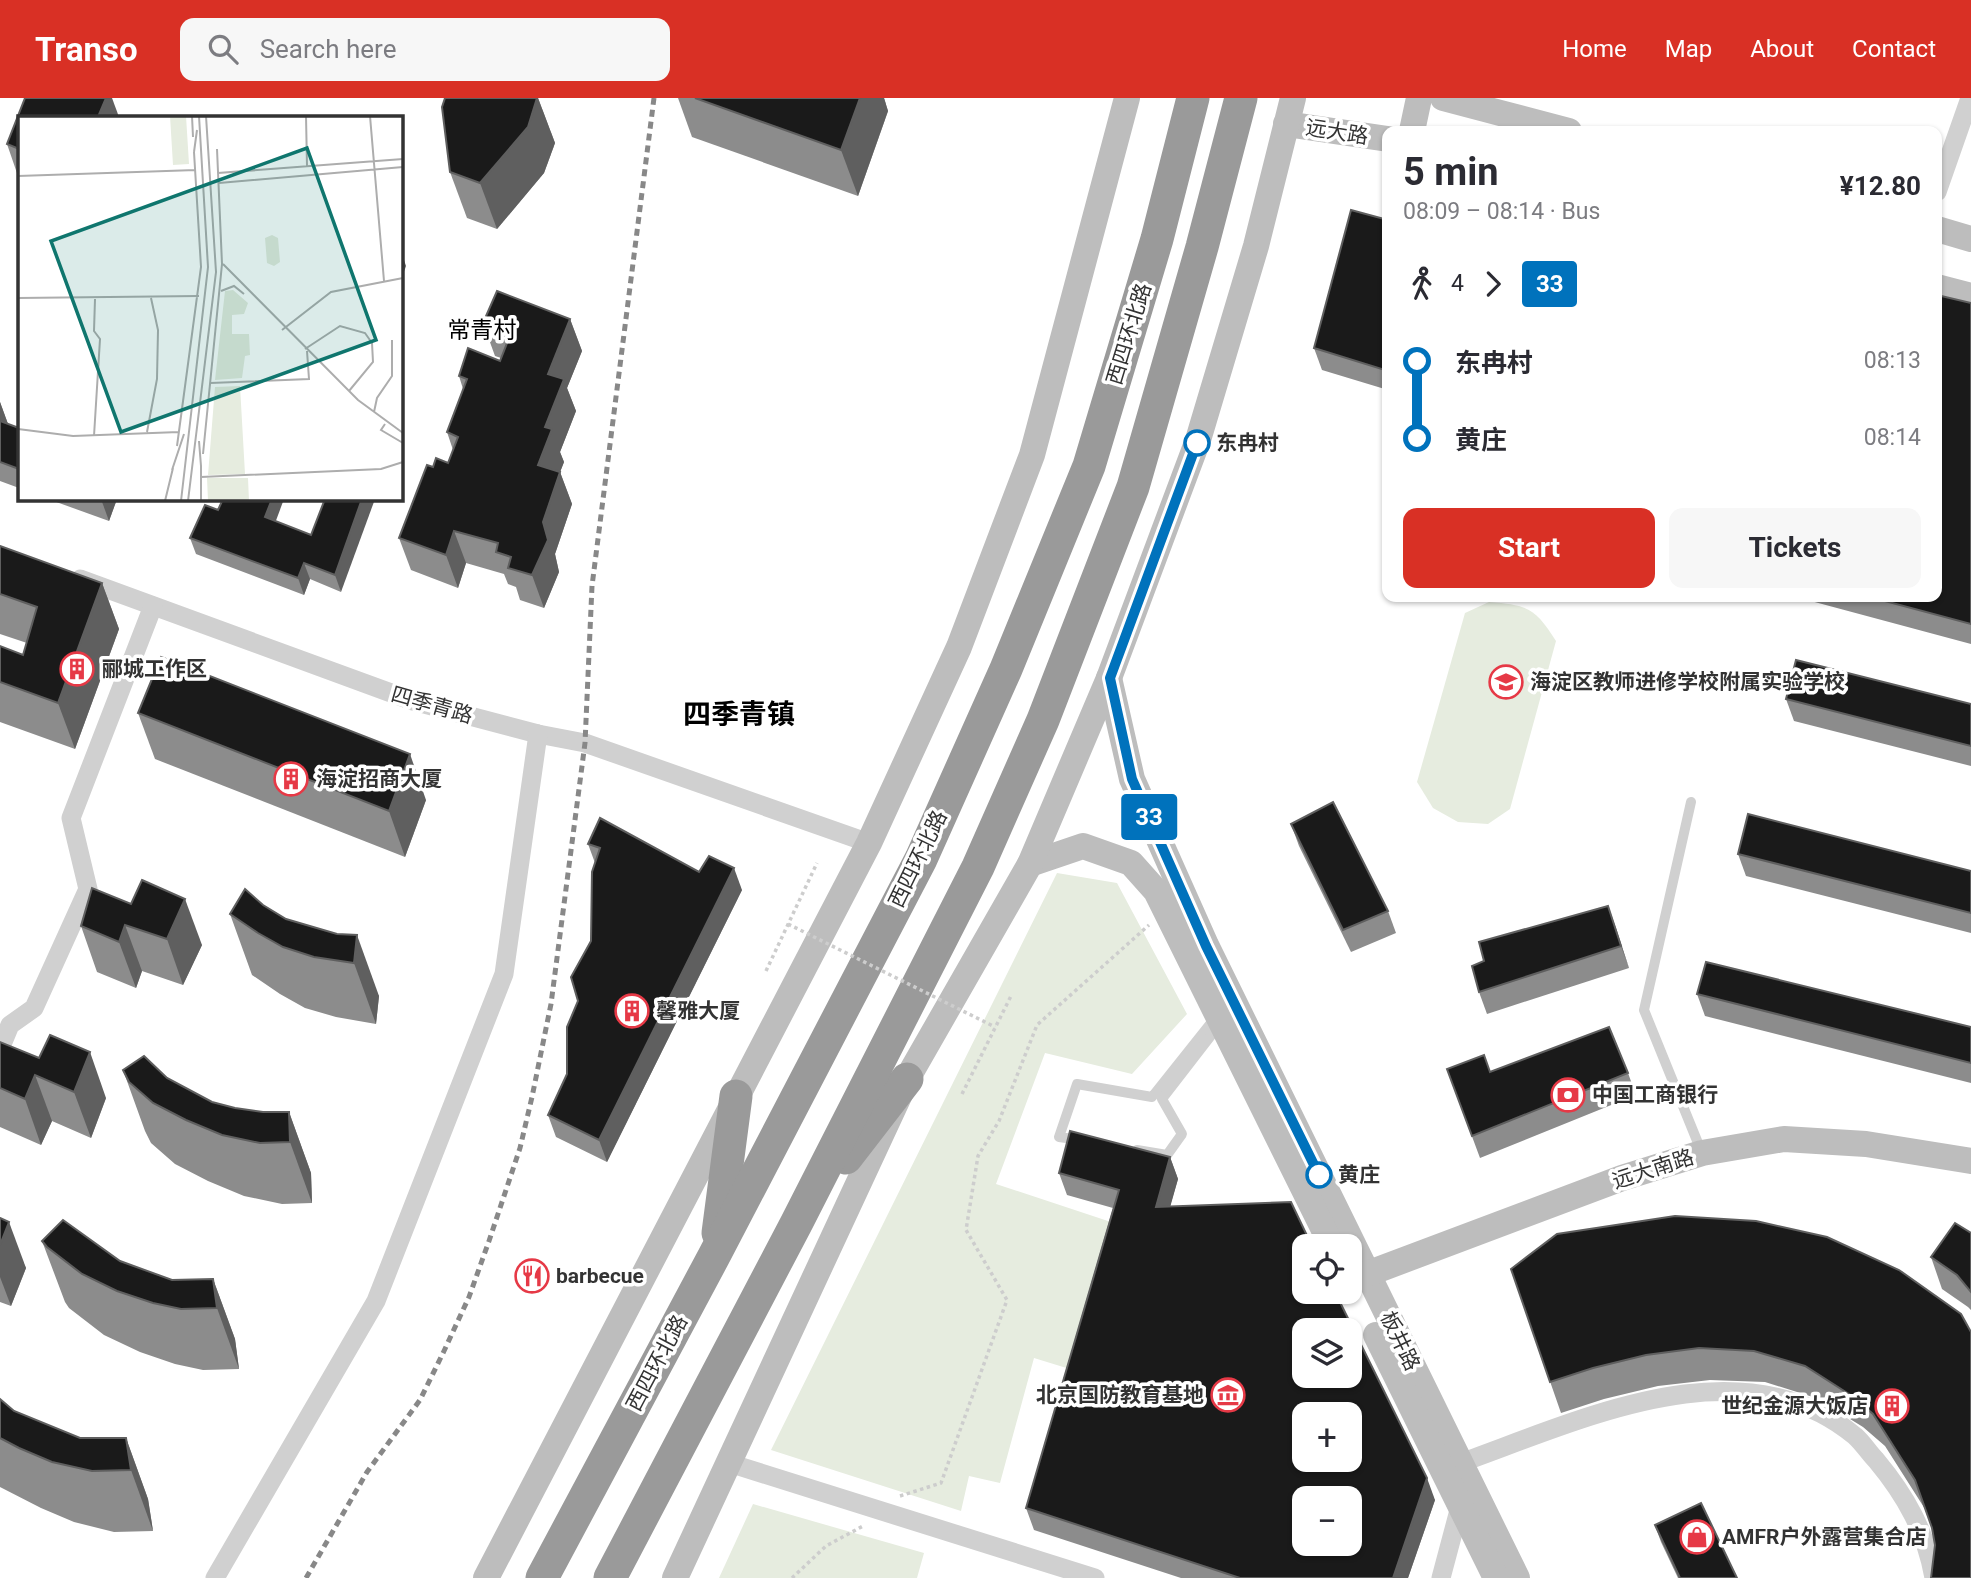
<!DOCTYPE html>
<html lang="en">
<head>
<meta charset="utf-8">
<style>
  body { margin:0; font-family:Roboto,"Noto Sans SC",sans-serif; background:#f7f7f7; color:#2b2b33; height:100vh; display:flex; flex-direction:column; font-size:26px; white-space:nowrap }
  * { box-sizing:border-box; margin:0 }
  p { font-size:23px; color:#7c7c81 }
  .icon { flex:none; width:38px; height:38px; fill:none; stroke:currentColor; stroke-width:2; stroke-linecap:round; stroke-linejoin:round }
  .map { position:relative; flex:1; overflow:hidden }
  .drawer { position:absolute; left:1382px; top:28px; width:560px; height:476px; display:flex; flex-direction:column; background:#fff; border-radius:14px; box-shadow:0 2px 5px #0004 }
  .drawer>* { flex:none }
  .badge { padding:0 14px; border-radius:5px; font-size:24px; line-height:46px }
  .controls { position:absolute; left:1292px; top:1136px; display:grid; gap:14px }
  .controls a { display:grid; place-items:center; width:70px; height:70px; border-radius:14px; background:#fff; box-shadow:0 2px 5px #0004; font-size:35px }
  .map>.badge { position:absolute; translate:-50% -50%; box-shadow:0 0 0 4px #fff }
  .legs { display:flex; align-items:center; gap:10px; height:77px; padding:0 21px; font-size:23px }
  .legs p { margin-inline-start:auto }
  .headline { display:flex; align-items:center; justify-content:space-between; height:119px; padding:0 21px }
  h1 { font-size:38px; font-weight:700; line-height:52px }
  .cta { display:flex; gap:14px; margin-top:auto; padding:14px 21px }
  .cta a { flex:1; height:80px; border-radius:14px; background:#d93025; color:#fff; font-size:28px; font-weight:700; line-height:80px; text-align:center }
  .cta a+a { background:#f7f7f7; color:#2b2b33 }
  ul { padding:0 21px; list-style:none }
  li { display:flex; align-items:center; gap:24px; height:77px; font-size:26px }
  li i { display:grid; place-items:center; width:10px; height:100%; margin:0 9px; background:currentColor }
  li i::after { content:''; width:18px; height:18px; margin:-9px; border:5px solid; border-radius:50%; background:#fff }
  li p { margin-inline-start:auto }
  li:first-child i { background:linear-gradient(#0000 50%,currentColor 0) }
  li:last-child i { background:linear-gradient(currentColor 50%,#0000 0) }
  header { display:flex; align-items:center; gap:42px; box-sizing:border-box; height:98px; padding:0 35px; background:#d93025; color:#fff }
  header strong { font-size:33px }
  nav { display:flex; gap:38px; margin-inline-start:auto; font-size:24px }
  .search { width:490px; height:63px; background:#f7f7f7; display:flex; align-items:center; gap:18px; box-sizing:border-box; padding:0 24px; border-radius:14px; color:#7c7c81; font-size:26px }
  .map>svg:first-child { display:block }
  .green { fill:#e6ecdf }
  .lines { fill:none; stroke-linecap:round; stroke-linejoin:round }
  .path { stroke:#cdcdcd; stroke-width:3.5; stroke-dasharray:3.5 3.5; stroke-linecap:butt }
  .lane { stroke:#d0d0d0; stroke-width:10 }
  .street { stroke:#d0d0d0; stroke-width:19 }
  .secondary { stroke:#bdbdbd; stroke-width:26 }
  .highway { stroke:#9a9a9a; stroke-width:33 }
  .rail { stroke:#888; stroke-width:5; stroke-dasharray:7 5; stroke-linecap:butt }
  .path-bridge { stroke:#cdcdcd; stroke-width:3.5; stroke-dasharray:3.5 3.5; stroke-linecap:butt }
  .wall { fill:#8c8c8c }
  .shaded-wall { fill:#5f5f5f }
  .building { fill:#1a1a1a; stroke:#5f5f5f; stroke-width:2; fill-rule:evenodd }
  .line-1-casing { stroke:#fff; stroke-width:16 }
  .line-1 { stroke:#0072bc; stroke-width:10 }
  .stop-1-dot { fill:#fff; stroke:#0072bc; stroke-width:3.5 }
  .labels { text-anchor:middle; stroke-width:7; stroke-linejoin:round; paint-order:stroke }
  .street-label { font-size:21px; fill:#333; stroke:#fff }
  .stop-label { font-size:21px; font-weight:bold; fill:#333; stroke:#fff; text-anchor:start }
  .poi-label { font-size:21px; font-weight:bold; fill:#333; stroke:#fff; text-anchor:start }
  .neighbourhood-label { font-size:23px; fill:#000; stroke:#fff }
  .district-label { font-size:28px; font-weight:bold; fill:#000; stroke:#fff }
  .inset-road { fill:none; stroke:#adadad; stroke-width:2 }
  .view { fill:#0f766e; fill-opacity:0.15; stroke:#0f766e; stroke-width:3.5 }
  .inset-edge { fill:none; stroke:#333; stroke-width:3.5 }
</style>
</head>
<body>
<header>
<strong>Transo</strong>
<div class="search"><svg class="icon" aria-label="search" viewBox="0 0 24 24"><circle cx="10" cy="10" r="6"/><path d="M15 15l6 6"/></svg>Search here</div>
<nav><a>Home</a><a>Map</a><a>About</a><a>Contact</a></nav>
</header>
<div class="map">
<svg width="1971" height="1480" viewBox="0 0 1971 1480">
  <rect width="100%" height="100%" fill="#fff"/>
  <g class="green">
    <path d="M1489,504C1528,507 1535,510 1556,543L1510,711L1488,726L1458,724L1433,710L1417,684L1465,515Z"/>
    <polygon points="1057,775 1117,785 1187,916 1132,976 1045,955 996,1086 1117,1126 1073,1272 1034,1260 1000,1385 969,1378 961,1413 771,1352"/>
    <polygon points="753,1406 924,1455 917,1480 719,1480"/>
  </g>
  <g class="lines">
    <g class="path">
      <polyline points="766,873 817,765"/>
      <polyline points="962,996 1011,898"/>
      <polyline points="900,1398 941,1385 1007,1202 966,1132 978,1058 999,1023 1037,927 1149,827"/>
      <polyline points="792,1480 826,1448 863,1428"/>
    </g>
    <g class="lane">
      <polyline points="1691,704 1644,912 1702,1055"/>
      <polyline points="1081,1042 1059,1039 1077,986 1152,999 1215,920"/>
      <polyline points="1137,1052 1167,1057 1182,1036 1162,1001 1220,926"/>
    </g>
    <g class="street">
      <polyline points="1937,94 1970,0"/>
      <polyline points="80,481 413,603 538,636 585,645 869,745"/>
      <polyline points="0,951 10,927 34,910 88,791 71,720 153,508"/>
      <polyline points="729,1365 1095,1480"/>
      <path d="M1460,1365C1579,1323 1741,1243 1855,1338C1863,1345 1869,1355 1876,1362C1906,1398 1926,1434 1934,1480"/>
      <polyline points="215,1480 376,1203 504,876 538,636"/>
      <polyline points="1441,1480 1462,1401"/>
    </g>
    <g class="secondary">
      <polyline points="1443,0 1569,33"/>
      <polyline points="1286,26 1388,41"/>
      <polyline points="1412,33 1419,0"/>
      <polyline points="1937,131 1971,141"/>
      <polyline points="1937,189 1971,198"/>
      <polyline points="1109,580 1132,681 1206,847 1517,1480"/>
      <polyline points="1030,766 1083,748 1131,765 1156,793 1332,1148"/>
      <polyline points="1351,1182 1622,1080 1702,1055 1784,1041 1866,1046 1971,1063"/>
      <polyline points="1376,1237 1496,1480"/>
      <polyline points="486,1480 869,745 959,549 1032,357 1127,0"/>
      <polyline points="675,1480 907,981 1030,766 1109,580 1198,342 1256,148 1293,0"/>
    </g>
    <g class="highway">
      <polyline points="846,1060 907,981"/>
      <polyline points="718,1135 736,998"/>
      <polyline points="542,1480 714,1158 921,761 1006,571 1089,368 1157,141 1193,0"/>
      <polyline points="610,1480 796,1126 978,769 1043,622 1133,389 1202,149 1241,0"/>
    </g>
    <polyline class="rail" points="306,1480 367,1374 420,1302 444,1253 469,1199 489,1143 520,1050 532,999 551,906 585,645 592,488 654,0"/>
    <polyline class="path-bridge" points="788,826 995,929"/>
  </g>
  <g class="wall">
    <polygon points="445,0 538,0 555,45 544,75 497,131 467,120 450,74"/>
    <polygon points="678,0 884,0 888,13 858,98 692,39"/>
    <polygon points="19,19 19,81 7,46"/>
    <polygon points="1388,122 1388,292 1322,272 1314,250"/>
    <polygon points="1971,205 1971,546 1796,499 1937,499"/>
    <polygon points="570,221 582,253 567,290 576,313 560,354 564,364 560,374 572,406 555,456 559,474 544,510 520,502 516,489 508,486 504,476 466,465 458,490 411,472 399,440 433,369 448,365 453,352 447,334 463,291 459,278 500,263 501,260 495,258 483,225"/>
    <polygon points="0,304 8,326 19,330 19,390 0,383"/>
    <polygon points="48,401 117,401 109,423"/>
    <polygon points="325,401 341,494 310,481 304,497 196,456 190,440 218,412 276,423 311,437"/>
    <polygon points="0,448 102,485 119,531 75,651 0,624 0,548 23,557 27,545 0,536"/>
    <polygon points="1786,601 1971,606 1971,668 1794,623"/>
    <polygon points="138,615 426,702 405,759 155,661"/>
    <polygon points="1291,726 1388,813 1396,835 1351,854 1299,748"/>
    <polygon points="588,746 699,774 742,792 607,1064 556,1039 548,1017 567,976 578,903 591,843 595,765"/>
    <polygon points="1738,756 1971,773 1971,835 1746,778"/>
    <polygon points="131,806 202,847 183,887 142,873 136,890 97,874 81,828"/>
    <polygon points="263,807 286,821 337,836 379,898 376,926 336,919 305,910 280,896 252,877 230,816"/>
    <polygon points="1608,808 1629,870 1487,916 1479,894"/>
    <polygon points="1697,896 1971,929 1971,985 1705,918"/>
    <polygon points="0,944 106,1000 91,1040 52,1023 41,1047 0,1029"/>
    <polygon points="1447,971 1490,974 1628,975 1636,997 1480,1060"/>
    <polygon points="123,972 167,980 212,1004 235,1010 263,1014 289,1014 311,1075 312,1105 282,1106 244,1098 208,1083 175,1066 151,1045 145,1033"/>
    <polygon points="1170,1059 1178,1081 1170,1108 1435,1402 1408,1480 1181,1480 1034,1432 1026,1410 1113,1110 1067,1097 1059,1075"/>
    <polygon points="0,1120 26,1170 11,1208 0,1204"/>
    <polygon points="1971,1135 1971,1212 1968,1209 1942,1191 1931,1159"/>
    <polygon points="42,1143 120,1163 172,1182 213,1181 235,1241 239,1271 203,1272 175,1266 140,1254 104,1237 69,1210 65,1204"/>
    <polygon points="1511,1171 1971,1234 1935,1447 1932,1430 1925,1411 1885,1348 1863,1329 1816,1300 1765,1284 1710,1282 1658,1288 1604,1301 1561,1315"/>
    <polygon points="0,1301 14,1313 80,1340 126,1340 148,1401 153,1433 114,1434 74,1424 41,1410 0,1389"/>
    <polygon points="1655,1427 1737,1480 1678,1480 1661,1444"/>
  </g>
  <g class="shaded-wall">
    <polygon points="106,0 112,0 119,19 98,19"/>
    <polygon points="537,0 538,0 555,45 544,75 497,131 480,85"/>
    <polygon points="860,0 884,0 888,13 858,98 841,52"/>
    <polygon points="401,153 406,168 401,182"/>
    <polygon points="570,221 582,253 567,290 576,313 560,354 564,364 550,400 538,367 545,329 548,276"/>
    <polygon points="0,304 8,326 0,335"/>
    <polygon points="560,374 572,406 555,456 559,474 544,510 532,477 543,424"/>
    <polygon points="101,401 117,401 109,423"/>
    <polygon points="272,401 284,401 271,436 265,419"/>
    <polygon points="362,401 375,401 341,494 335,477"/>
    <polygon points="454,433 466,465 458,490 446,457"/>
    <polygon points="304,465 310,481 304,497 298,480"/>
    <polygon points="102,485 119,531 75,651 58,605"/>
    <polygon points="410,656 426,702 405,759 389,713"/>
    <polygon points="734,770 742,792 607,1064 599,1042"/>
    <polygon points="185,801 202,847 183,887 167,841"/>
    <polygon points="1608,808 1616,830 1629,870 1621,848"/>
    <polygon points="125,827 142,873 136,890 119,844"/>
    <polygon points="357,837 379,898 376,926 354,865"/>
    <polygon points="90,954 106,1000 91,1040 74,994"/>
    <polygon points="35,977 52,1023 41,1047 25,1001"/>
    <polygon points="289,1014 311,1075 312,1105 290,1044"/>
    <polygon points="1170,1059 1178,1081 1164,1131 1156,1109"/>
    <polygon points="9,1124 26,1170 11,1208 0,1179 0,1147"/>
    <polygon points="213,1181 235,1241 239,1271 217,1210"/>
    <polygon points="126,1340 148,1401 153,1433 131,1372"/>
    <polygon points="1427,1380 1435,1402 1408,1480 1393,1480"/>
  </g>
  <g class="building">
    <polygon points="25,0 106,0 98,19 19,19 19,51 7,46"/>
    <polygon points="445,0 537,0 528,29 480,85 450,74 442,9"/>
    <polygon points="695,0 860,0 841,52"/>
    <polygon points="1351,112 1388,122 1388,273 1314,250"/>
    <polygon points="497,193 570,221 548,276 564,281 545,329 552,331 538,367 560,374 543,424 548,442 532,477 508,470 511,459 496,454 498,445 454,433 446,457 399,440 427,367 433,369 436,360 448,365 458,339 447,334 467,281 459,278 468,250 500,263 511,235 483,225"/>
    <polygon points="1937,197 1971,205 1971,526 1870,499 1937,499"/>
    <polygon points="0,323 19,330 19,371 0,364"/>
    <polygon points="223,401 272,401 265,419 311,437 325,401 362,401 335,477 304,465 298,480 190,440 205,407 218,412"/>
    <polygon points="0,448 102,485 58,605 0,584 0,548 23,557 37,509 0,496"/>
    <polygon points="161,559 410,656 389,713 138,615"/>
    <polygon points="1796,562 1971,606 1971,648 1786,601"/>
    <polygon points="1333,704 1388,813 1343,832 1291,726"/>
    <polygon points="1748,716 1971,773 1971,815 1738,756"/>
    <polygon points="600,720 699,774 709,758 734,770 599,1042 548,1017 567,976 567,929 578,903 571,879 591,843 592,774 600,750 588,746"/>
    <polygon points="142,782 185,801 167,841 125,827 119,844 81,828 92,790 131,806"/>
    <polygon points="245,791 263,807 286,821 337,836 357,837 354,865 314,859 283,849 258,835 230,816"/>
    <polygon points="1608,808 1621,848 1479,894 1472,868 1484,863 1479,844"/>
    <polygon points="1706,864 1971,929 1971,965 1697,896"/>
    <polygon points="1609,929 1628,975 1472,1038 1447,971 1484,957 1490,974"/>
    <polygon points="50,937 90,954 74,994 35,977 25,1001 0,990 0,944 39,960"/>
    <polygon points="144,958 167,980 212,1004 235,1010 263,1014 289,1014 290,1044 260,1045 222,1037 186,1022 153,1005 129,984 123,972"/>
    <path d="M1070,1033L1170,1059L1156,1109L1291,1104L1312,1148H1304V1194H1335L1427,1380L1393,1480H1240L1026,1410L1119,1092L1059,1075ZM1304,1232H1349V1278H1304ZM1304,1316H1349V1362H1304ZM1304,1400H1349V1446H1304Z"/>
    <polygon points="1675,1118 1756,1123 1827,1139 1899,1172 1961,1216 1971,1234 1971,1480 1931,1480 1935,1447 1932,1430 1915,1382 1873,1316 1852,1298 1805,1268 1754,1253 1699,1250 1646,1257 1593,1270 1550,1284 1511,1171 1557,1136"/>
    <polygon points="0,1120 9,1124 0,1147"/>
    <polygon points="63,1122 120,1163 172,1182 213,1181 217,1210 181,1211 153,1205 117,1193 82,1176 47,1149 42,1143"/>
    <polygon points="1955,1125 1971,1135 1971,1194 1957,1177 1931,1159"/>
    <polygon points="0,1301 14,1313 80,1340 126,1340 131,1372 92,1373 52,1364 19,1350 0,1340"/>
    <polygon points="1701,1405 1737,1480 1680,1480 1655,1427"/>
  </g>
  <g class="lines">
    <defs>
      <polyline id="line-1" points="1197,345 1110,580 1132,681 1206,848 1319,1077"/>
    </defs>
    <use href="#line-1" class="line-1-casing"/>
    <use href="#line-1" class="line-1"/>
  </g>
  <defs>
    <symbol id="building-ring" viewBox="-11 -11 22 22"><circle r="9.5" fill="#fff" stroke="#e63946" stroke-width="1.5"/><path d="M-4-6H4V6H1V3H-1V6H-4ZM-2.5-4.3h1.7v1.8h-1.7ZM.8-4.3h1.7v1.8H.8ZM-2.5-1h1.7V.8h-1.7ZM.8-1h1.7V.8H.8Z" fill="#e63946"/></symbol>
    <symbol id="school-ring" viewBox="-11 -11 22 22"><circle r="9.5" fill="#fff" stroke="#e63946" stroke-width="1.5"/><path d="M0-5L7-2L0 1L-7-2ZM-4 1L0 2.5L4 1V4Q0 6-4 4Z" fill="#e63946"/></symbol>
    <symbol id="bank-ring" viewBox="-11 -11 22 22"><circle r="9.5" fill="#fff" stroke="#e63946" stroke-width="1.5"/><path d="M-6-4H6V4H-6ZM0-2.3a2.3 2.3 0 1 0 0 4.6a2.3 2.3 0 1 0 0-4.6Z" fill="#e63946"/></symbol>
    <symbol id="restaurant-ring" viewBox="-11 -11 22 22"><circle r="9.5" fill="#fff" stroke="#e63946" stroke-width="1.5"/><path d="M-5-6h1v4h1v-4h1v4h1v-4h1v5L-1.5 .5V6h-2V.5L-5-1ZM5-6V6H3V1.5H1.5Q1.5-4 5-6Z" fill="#e63946"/></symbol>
    <symbol id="museum-ring" viewBox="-11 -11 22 22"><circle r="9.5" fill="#fff" stroke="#e63946" stroke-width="1.5"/><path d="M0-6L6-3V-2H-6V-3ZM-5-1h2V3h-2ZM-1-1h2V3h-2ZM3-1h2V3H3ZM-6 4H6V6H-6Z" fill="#e63946"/></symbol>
    <symbol id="shop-ring" viewBox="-11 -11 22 22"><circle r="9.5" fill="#fff" stroke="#e63946" stroke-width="1.5"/><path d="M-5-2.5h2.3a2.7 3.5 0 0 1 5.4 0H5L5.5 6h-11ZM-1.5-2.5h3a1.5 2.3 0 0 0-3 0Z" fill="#e63946"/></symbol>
  </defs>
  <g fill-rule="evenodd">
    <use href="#building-ring" x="58" y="552" width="38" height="38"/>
    <use href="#school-ring" x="1487" y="565" width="38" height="38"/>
    <use href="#building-ring" x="272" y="662" width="38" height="38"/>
    <use href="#building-ring" x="613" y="894" width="38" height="38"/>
    <use href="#bank-ring" x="1549" y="978" width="38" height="38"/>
    <use href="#restaurant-ring" x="513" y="1159" width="38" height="38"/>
    <use href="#museum-ring" x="1209" y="1278" width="38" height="38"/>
    <use href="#building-ring" x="1873" y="1289" width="38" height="38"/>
    <use href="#shop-ring" x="1678" y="1420" width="38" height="38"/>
  </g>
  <g class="stop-1-dot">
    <circle cx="1197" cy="345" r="12"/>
    <circle cx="1319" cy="1077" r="12"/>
  </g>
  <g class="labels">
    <g class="street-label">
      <text transform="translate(1337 34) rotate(9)" y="7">远大路</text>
      <text transform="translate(1129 236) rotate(-73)" y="7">西四环北路</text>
      <text transform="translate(432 607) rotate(16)" y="7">四季青路</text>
      <text transform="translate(918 761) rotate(-64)" y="7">西四环北路</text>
      <text transform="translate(1653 1071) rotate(-18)" y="7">远大南路</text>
      <text transform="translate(1400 1243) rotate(64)" y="7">板井路</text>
      <text transform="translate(657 1265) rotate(-62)" y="7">西四环北路</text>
    </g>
    <g class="stop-label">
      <text x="1216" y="352">东冉村</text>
      <text x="1338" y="1084">黄庄</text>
    </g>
    <g class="poi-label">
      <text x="102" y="578">郦城工作区</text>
      <text x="1530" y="591">海淀区教师进修学校附属实验学校</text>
      <text x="316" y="688">海淀招商大厦</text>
      <text x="656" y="920">馨雅大厦</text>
      <text x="1592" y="1004">中国工商银行</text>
      <text x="556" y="1185">barbecue</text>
      <text x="1204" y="1304" text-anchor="end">北京国防教育基地</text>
      <text x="1868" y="1315" text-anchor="end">世纪金源大饭店</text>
      <text x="1722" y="1446">AMFR户外露营集合店</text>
    </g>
    <g class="neighbourhood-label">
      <text x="482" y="240">常青村</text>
    </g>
    <g class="district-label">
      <text x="739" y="626">四季青镇</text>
    </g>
  </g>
  <g transform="translate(18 18)">
    <rect width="385" height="385" fill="#fff"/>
    <path d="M168,0L171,48L155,49L152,0ZM254,119L260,122L262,146L256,150L249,147L247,122ZM215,174L230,187L226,198L214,199V218H231L232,239L227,240L224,262L197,264L207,175ZM222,270L227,358L190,359L197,271ZM189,362H230L231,385H190Z" fill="#e6ecdf"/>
    <path class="inset-road" d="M174,0L175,21M288,0L289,50M352,0L366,165M176,36L179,14M200,57L385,43M0,60L178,54M201,67L385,51M205,148L340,284L385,317M203,175L216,170L226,178M0,182L181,180M264,214L313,176L385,162M287,233L322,210L347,217L354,227L355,246L331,275M192,267L291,263L289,235M356,296L359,282L374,260V224M367,308L363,314L385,327M0,313L55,320L161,316M129,316L139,263L140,214L133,182M76,320L82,223L76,215L77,183M181,325L183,350M159,330L183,151L176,36M185,338L204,148L199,33M154,354L166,318M183,361L363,353L385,346M147,385L155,352M163,385L190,151L181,0M170,385L198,156L188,0M183,385V350"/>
    <path class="view" d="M289,32L358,224L103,316L33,125Z"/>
    <rect width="385" height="385" class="inset-edge"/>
  </g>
</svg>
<div class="controls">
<a><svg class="icon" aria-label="locate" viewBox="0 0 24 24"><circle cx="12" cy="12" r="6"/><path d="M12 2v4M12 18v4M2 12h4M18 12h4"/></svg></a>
<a><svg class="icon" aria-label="layers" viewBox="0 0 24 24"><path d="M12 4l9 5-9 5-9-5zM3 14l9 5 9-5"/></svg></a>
<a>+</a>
<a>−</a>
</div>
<b class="badge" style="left:1149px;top:719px;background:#0072bc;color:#fff">33</b>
<section class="drawer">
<div class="headline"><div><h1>5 min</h1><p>08:09 – 08:14 · Bus</p></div><b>¥12.80</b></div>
<div class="legs"><svg class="icon" aria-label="walk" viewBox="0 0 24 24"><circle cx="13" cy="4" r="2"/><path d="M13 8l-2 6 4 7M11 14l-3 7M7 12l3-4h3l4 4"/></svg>4<svg class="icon" aria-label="forward" viewBox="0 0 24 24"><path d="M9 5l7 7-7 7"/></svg><b class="badge" style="background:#0072bc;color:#fff">33</b></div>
<ul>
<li><i style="color:#0072bc"></i><b>东冉村</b><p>08:13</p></li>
<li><i style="color:#0072bc"></i><b>黄庄</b><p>08:14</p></li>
</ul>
<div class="cta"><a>Start</a><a>Tickets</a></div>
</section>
</div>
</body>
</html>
